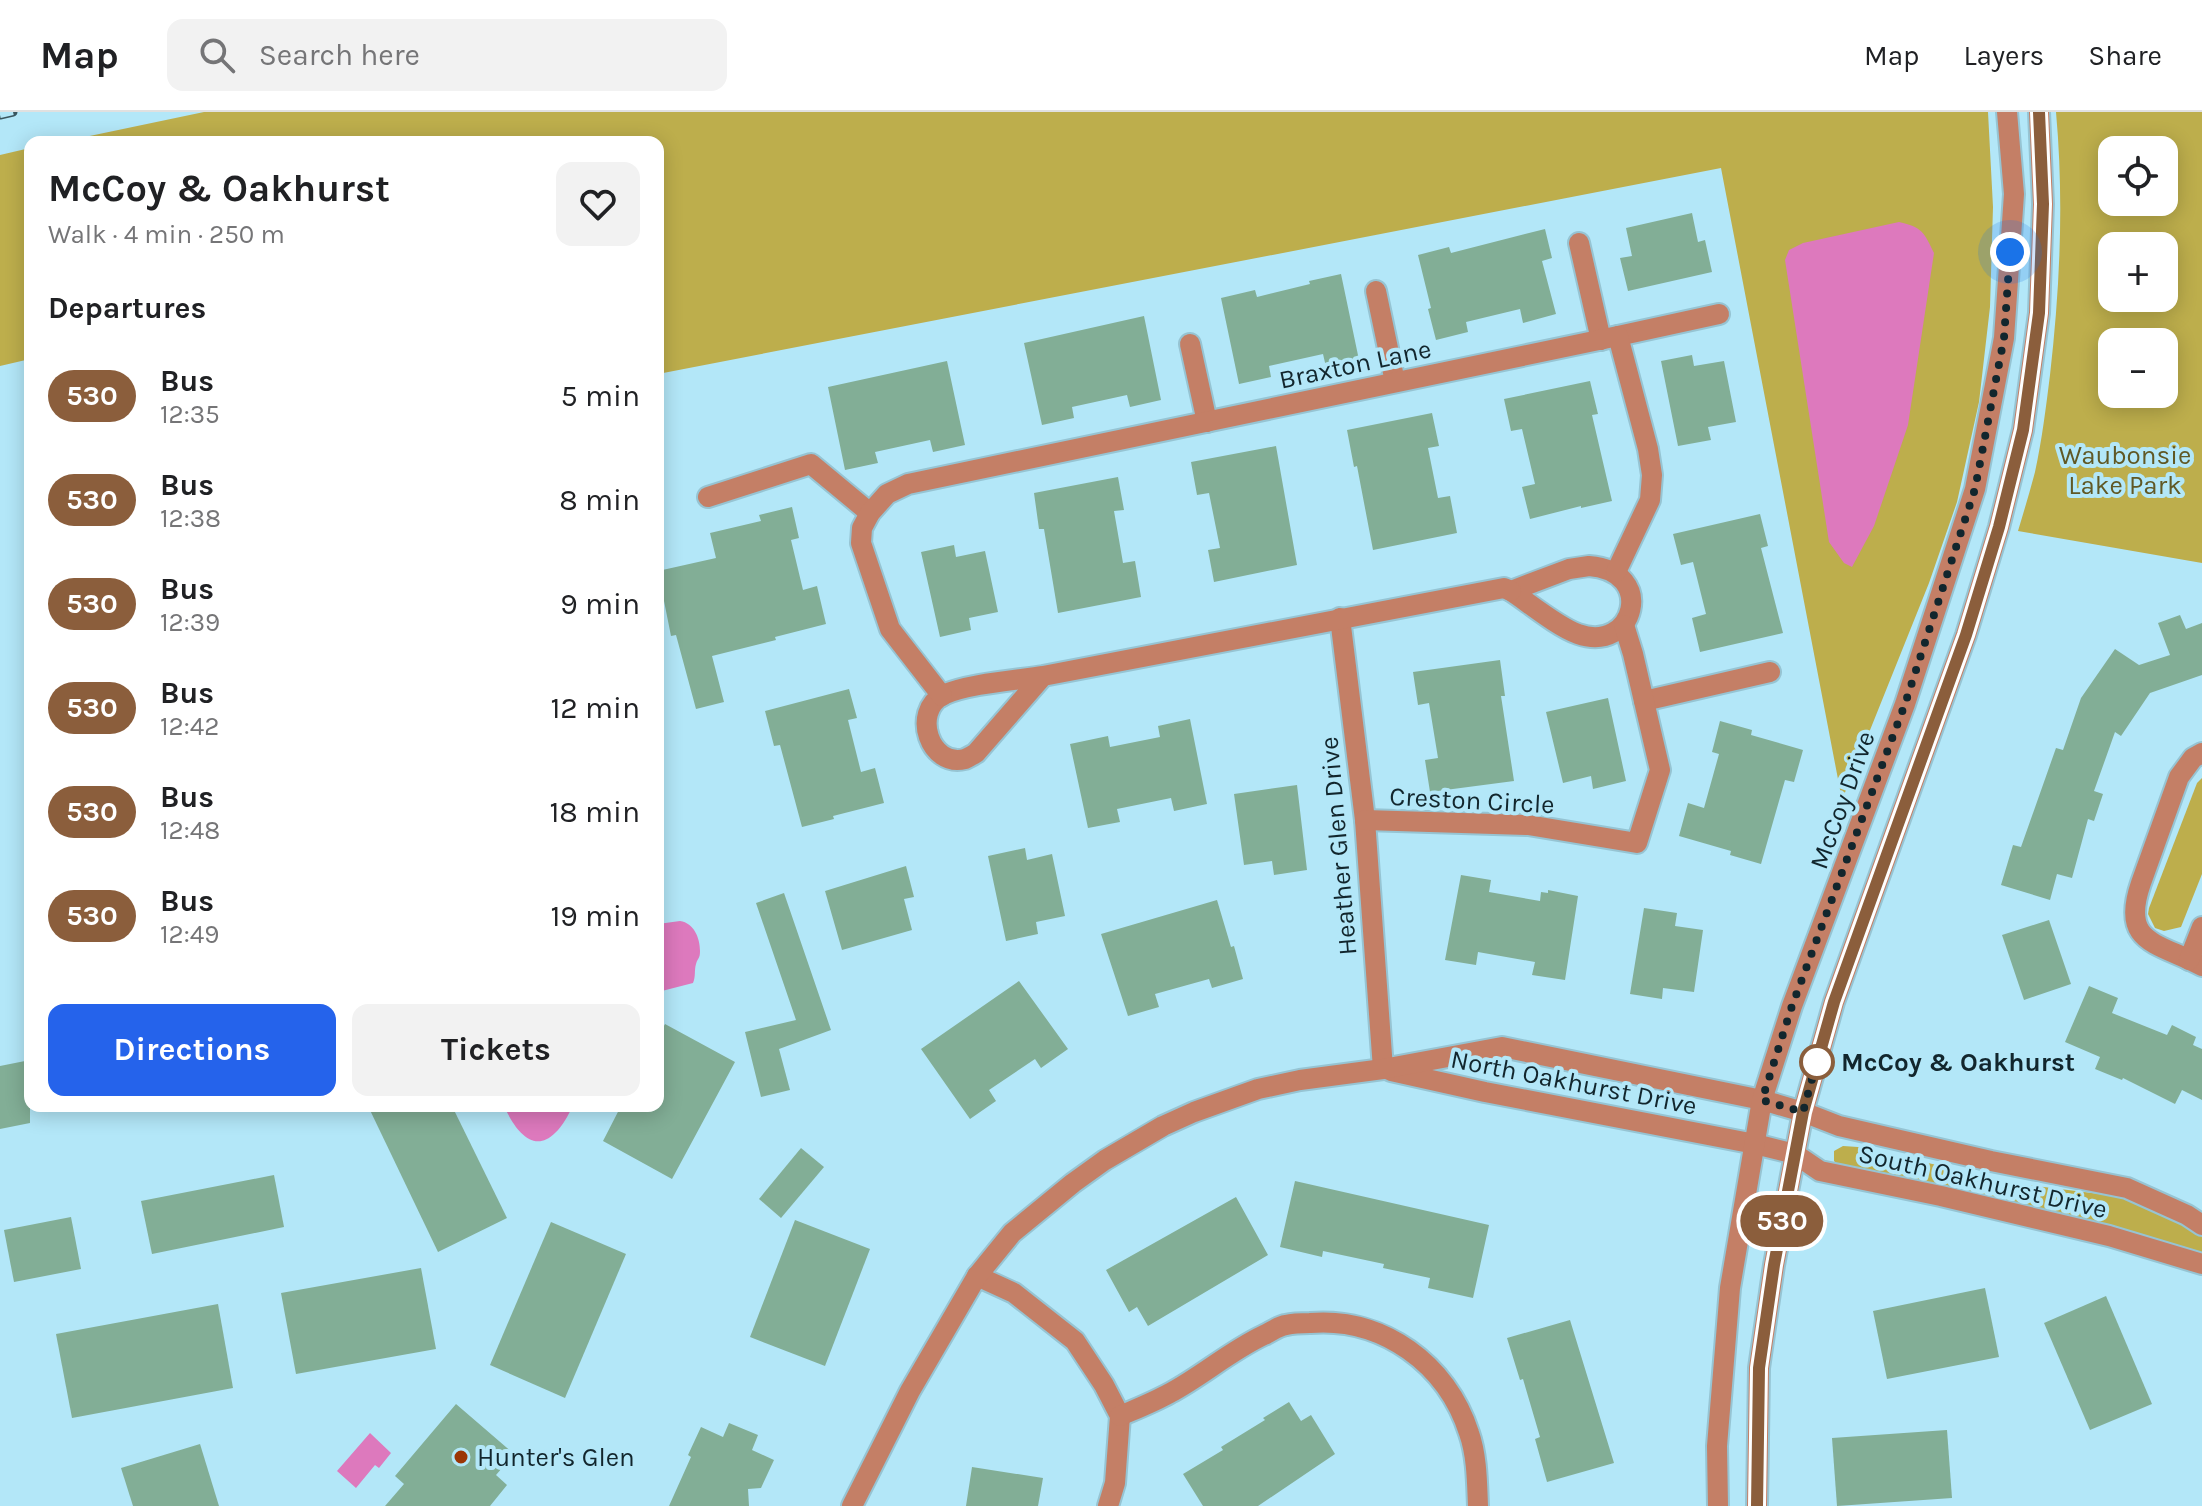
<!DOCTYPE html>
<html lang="en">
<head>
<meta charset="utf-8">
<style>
  body { margin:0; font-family:Karla,sans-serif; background:#f2f2f2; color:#202124; height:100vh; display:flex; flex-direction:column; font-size:30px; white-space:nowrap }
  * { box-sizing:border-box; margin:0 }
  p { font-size:26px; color:#757577 }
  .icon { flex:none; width:44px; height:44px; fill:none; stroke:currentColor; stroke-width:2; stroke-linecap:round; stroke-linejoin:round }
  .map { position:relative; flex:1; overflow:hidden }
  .panel { position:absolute; left:24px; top:24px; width:640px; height:976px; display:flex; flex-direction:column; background:#fff; border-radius:16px; box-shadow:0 4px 20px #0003 }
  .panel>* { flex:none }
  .badge { padding:0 16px; border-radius:26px; font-size:28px; line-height:52px }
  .tools { position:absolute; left:2098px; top:24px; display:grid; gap:16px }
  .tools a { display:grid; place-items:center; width:80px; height:80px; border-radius:16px; background:#fff; box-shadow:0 4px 20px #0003; font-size:40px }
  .you { position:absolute; width:40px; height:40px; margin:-20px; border:6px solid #fff; border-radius:50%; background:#1a73e8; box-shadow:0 0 0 12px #1a73e833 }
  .map>.badge { position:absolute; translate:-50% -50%; box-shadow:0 0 0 4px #fff }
  h2 { padding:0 24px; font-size:30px; line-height:72px }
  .round { display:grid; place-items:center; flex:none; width:84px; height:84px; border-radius:16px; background:#f2f2f2 }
  .headline { display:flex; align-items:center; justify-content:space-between; height:136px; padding:0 24px }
  h1 { font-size:38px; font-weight:700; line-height:60px }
  .primary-button { display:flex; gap:16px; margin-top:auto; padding:16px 24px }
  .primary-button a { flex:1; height:92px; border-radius:16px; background:#2563eb; color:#fff; font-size:32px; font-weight:700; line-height:92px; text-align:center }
  .primary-button a+a { background:#f2f2f2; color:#202124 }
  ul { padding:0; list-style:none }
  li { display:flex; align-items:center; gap:24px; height:104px; padding:0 24px }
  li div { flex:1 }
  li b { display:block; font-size:30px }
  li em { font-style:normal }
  li .badge { min-width:88px; font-weight:700; text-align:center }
  header { display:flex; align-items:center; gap:48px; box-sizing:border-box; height:112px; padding:0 40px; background:#fff; border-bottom:2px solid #e0e0e0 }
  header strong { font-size:38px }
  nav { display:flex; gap:44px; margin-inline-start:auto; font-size:28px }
  .search { width:560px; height:72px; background:#f2f2f2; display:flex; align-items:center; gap:20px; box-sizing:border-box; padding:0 28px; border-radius:16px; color:#757577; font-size:30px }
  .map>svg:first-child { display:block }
  .green { fill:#bdae4c; fill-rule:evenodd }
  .water { fill:#dd79bd }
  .building { fill:#82ae96 }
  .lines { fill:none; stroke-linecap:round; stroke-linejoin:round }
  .minor-casing { stroke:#96c4d3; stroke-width:24 }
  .minor { stroke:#c47f66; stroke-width:20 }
  .rail-casing { stroke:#3a565f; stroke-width:9 }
  .rail { stroke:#b3e7f8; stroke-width:6; stroke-dasharray:18; stroke-linecap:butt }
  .line-casing { stroke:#fff; stroke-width:18 }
  .line { stroke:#8b5e3c; stroke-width:12 }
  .walk { stroke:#12262d; stroke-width:8; stroke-dasharray:0 14.4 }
  .stop-dot { fill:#fff; stroke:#8b5e3c; stroke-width:4 }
  .poi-dot { fill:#9b3606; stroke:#b3e7f8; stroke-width:3 }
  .labels { text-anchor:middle; stroke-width:8; stroke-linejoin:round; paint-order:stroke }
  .street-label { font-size:26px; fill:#12262d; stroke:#b3e7f8 }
  .park-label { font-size:26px; fill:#605825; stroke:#b3e7f8 }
  .stop-label { font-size:26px; font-weight:bold; fill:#12262d; stroke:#b3e7f8; text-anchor:start }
  .poi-label { font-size:26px; fill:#12262d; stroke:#b3e7f8; text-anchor:start }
</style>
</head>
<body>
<header>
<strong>Map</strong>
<div class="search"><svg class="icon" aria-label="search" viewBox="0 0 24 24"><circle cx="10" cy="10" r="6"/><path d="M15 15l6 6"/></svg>Search here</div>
<nav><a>Map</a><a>Layers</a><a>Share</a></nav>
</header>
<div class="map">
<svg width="2202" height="1394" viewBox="0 0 2202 1394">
  <rect width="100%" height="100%" fill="#b3e7f8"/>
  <g class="green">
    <polygon points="204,0 1988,0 1993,95 1990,195 1979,290 1957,390 1929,471 1842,688 1721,56 658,262 658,30 61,30"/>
    <path d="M2056,0H2202V451L2018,419C2024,399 2030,379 2035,360C2042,328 2046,295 2050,263C2060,176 2064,88 2056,0ZM2164,38V90H2112V38ZM2164,134V186H2112V134ZM2112,230H2164V282H2112Z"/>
    <polygon points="30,36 30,247 0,254 0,43"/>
    <polygon points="2202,666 2202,762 2181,815 2164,819 2155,816 2148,802 2149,796 2197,671"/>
    <polygon points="1843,1034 1858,1035 2020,1072 2108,1083 2128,1088 2142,1092 2202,1123 2202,1142 2104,1113 1837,1052 1834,1049 1834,1039"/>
  </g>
  <g class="water">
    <path d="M1899,110C1922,115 1924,120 1934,141L1908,313L1874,414L1852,455L1844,451L1829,430L1785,148L1789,138L1803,131Z"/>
    <path d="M680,809C694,811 700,826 700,839C700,847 698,845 696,852C694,859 696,864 693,871L658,880V812Z"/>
    <path d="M504,994H573C568,1003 563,1014 555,1021C532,1044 513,1014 504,994Z"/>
    <polygon points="370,1321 391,1341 379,1356 375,1353 356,1376 337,1359"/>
  </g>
  <g class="building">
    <polygon points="1692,101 1698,130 1705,128 1712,160 1628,179 1620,146 1632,144 1626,116"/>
    <polygon points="1545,117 1552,146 1542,149 1556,202 1523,211 1520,197 1466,210 1468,220 1436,228 1428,197 1431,196 1418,143 1449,135 1451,141"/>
    <polygon points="1341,162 1359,248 1326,255 1323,242 1269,254 1271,265 1239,272 1221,186 1255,178 1257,185 1310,172 1309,169"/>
    <polygon points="1144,204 1161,288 1130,295 1127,283 1072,295 1074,306 1042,313 1024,231"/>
    <polygon points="1692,243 1694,254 1724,249 1736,310 1708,315 1711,328 1678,334 1661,249"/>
    <polygon points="947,249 965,333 933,340 930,328 875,340 878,351 845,358 828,275"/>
    <polygon points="1590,269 1598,302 1592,303 1612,389 1581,396 1581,394 1530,407 1522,375 1535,372 1522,317 1511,319 1504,287"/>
    <polygon points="1432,301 1439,334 1428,336 1438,386 1450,384 1457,421 1373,438 1357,354 1354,355 1347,318"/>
    <polygon points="1276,334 1297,453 1214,470 1208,438 1220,436 1209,381 1197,383 1191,350"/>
    <polygon points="1118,365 1124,398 1114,399 1123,451 1135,449 1141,485 1058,501 1044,417 1039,417 1034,381"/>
    <polygon points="792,395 799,426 791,428 803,478 817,474 826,512 775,525 776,528 712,544 724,590 696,597 676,523 671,524 658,459 716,446 710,421 761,409 759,403"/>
    <polygon points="1760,402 1768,434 1761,436 1783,521 1700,540 1692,506 1706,502 1693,450 1681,453 1673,422"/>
    <polygon points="954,433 956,445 985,439 998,500 969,506 971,518 940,525 921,440"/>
    <polygon points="2180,503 2186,517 2202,511 2202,563 2150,581 2121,624 2115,620 2094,679 2103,682 2094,709 2088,707 2072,766 2057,762 2050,788 2001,773 2013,733 2021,735 2056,636 2063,638 2081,586 2115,537 2139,553 2170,543 2158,511"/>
    <polygon points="1500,548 1505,584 1501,584 1514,669 1430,680 1425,648 1438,646 1429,591 1418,593 1413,560"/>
    <polygon points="849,577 857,606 848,608 861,660 875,656 884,691 833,704 834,707 802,715 780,633 774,634 765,599"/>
    <polygon points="1608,586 1626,669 1593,677 1591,664 1563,671 1546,600"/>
    <polygon points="1190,607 1207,692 1174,699 1171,686 1117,697 1120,710 1088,716 1070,632 1108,624 1110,635 1160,625 1158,614"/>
    <polygon points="1720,609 1752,618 1751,623 1803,638 1794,670 1785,668 1761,752 1730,743 1731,739 1679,724 1688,691 1704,696 1719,642 1712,640"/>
    <polygon points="1297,673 1307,758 1274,763 1272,749 1244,753 1234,682"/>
    <polygon points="1025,736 1027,748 1052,742 1065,804 1036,810 1038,822 1006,829 988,744"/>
    <polygon points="906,754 914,785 904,787 912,818 842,838 825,779"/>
    <polygon points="1461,763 1491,768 1489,780 1540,789 1541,780 1548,781 1548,778 1578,784 1565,868 1532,863 1535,850 1478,840 1476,853 1445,848"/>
    <polygon points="784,781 831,918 779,937 790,978 761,985 745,920 796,908 756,791"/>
    <polygon points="1217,788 1231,835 1234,834 1243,867 1212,876 1209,867 1155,882 1159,895 1128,904 1101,822"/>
    <polygon points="1644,796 1677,801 1675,814 1703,818 1694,880 1663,876 1662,887 1630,882"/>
    <polygon points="2049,808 2071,872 2024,888 2002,823"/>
    <polygon points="1019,869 1068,937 1041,956 1035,947 989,978 996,989 970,1007 921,937"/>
    <polygon points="2089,874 2118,886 2112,901 2167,923 2172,913 2196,925 2193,933 2202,937 2202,988 2182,978 2175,992 2123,966 2122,968 2095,957 2100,945 2065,930"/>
    <polygon points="665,912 735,950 672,1067 603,1029 621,994 658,994 658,925"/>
    <polygon points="30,948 30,1011 0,1017 0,954"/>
    <polygon points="368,994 452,994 507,1106 438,1140"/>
    <polygon points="801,1036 824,1055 781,1106 759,1087"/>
    <polygon points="274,1063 284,1115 152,1142 141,1089"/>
    <polygon points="1295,1069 1489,1113 1473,1186 1428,1176 1430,1166 1383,1156 1384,1152 1323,1139 1322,1145 1280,1135"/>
    <polygon points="1236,1085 1268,1143 1148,1214 1137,1195 1129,1200 1106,1158"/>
    <polygon points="71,1105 81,1157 14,1170 4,1118"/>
    <polygon points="795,1108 870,1137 825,1254 750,1225"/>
    <polygon points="551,1110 626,1142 565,1286 490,1253"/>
    <polygon points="421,1156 436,1237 296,1262 281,1181"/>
    <polygon points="1985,1176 1999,1245 1887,1267 1873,1199"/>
    <polygon points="2106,1184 2152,1292 2090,1318 2044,1211"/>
    <polygon points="218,1192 233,1276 72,1306 56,1222"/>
    <polygon points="1570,1208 1614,1351 1547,1370 1535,1327 1540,1325 1523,1267 1520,1268 1507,1226"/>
    <polygon points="1289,1290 1301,1309 1311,1303 1335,1342 1258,1394 1203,1394 1183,1362 1223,1338 1221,1335 1265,1308 1263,1306"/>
    <polygon points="456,1292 514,1342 496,1363 507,1373 490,1394 385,1394 404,1372 395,1364"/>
    <polygon points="729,1311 758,1323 752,1338 774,1348 761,1376 748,1377 749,1394 669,1394 691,1345 688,1343 701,1315 723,1325"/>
    <polygon points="1947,1318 1952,1386 1837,1394 1832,1326"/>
    <polygon points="200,1332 219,1394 133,1394 121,1356"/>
    <polygon points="972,1355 1043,1366 1038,1394 966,1394"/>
  </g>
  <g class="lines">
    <defs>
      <g id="minor">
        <polyline points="1579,131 1601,228"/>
        <polyline points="1376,179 1395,270"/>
        <polyline points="1618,224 1719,202"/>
        <polyline points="1190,232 1207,310"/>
        <polyline points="708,385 811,352 870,401"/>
        <path d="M1589,454C1657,459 1635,542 1578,522C1558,515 1529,491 1511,479L1569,457Z"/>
        <polyline points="1340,506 1365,708 1383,957"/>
        <path d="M1043,564L976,641C973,643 969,645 965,647C930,656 911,600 943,583C966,572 1017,568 1043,564L1504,476L1511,479"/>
        <polyline points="942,584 890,517 861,431 862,416 870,401 887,382 908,372 1618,224 1648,337 1652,363 1650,388 1616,460"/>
        <polyline points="1644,589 1770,560"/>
        <path d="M2202,641L2193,646L2179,665L2141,771C2120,832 2157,830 2202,854"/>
        <polyline points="1365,708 1528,713 1637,731 1660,658 1633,542 1624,513"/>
        <polyline points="2189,848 2202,815"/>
        <polyline points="1391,959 1485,980 1755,1032 1795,1042 1820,1059 1941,1084 2109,1124 2202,1152"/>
        <polyline points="977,1164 1014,1181 1075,1229 1104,1273 1120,1304 1115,1371 1108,1394"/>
        <path d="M1120,1304C1136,1297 1154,1290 1170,1281C1202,1264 1230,1239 1264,1223C1271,1220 1278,1214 1286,1213C1294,1211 1303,1211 1310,1211C1383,1205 1447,1252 1469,1321C1477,1344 1477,1370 1478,1394"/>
        <polyline points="852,1394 910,1279 977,1164 1012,1121 1073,1071 1105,1048 1163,1014 1194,1000 1258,977 1300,968 1383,957 1502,935 1762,988 1803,1000 1839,1014 1991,1049 2127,1076 2187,1103 2202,1113"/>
        <polyline points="1718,1394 1717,1334 1730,1176 1762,988 1792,894 1905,592 1975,377 2004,226 2014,82 2007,0"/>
        <polyline points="1757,1394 1759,1256 1774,1153 1803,1000 1834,890 1966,523 1999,415 2023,318 2039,201 2043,92 2039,0"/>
      </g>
    </defs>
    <use href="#minor" class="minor-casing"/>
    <use href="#minor" class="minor"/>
    <defs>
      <polyline id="rail" points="0,3 13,0"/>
    </defs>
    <use href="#rail" class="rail-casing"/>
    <use href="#rail" class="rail"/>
  </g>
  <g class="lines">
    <defs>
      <polyline id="line" points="1757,1394 1759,1256 1774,1153 1803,1000 1834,890 1966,523 1999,415 2023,318 2039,201 2043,92 2039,0"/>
    </defs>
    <use href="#line" class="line-casing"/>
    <use href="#line" class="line"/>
    <polyline class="walk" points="1817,950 1818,945 1803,1000 1762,988 1792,894 1905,592 1975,377 2004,226 2010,140"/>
  </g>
  <circle class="stop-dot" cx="1817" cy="950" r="16"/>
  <circle class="poi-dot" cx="461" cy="1345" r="8"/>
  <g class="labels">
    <g class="street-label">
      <text transform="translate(1355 252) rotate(-12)" y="9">Braxton Lane</text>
      <text transform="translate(1472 688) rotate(3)" y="9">Creston Circle</text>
      <text transform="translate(1842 688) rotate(-70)" y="9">McCoy Drive</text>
      <text transform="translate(1338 734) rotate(-95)" y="9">Heather Glen Drive</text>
      <text transform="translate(1574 970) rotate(11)" y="9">North Oakhurst Drive</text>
      <text transform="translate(1983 1069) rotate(13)" y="9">South Oakhurst Drive</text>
    </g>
    <g class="park-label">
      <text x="2125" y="352">Waubonsie<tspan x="2125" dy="30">Lake Park</tspan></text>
    </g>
    <g class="stop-label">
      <text x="1841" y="959">McCoy &amp; Oakhurst</text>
    </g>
    <g class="poi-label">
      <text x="477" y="1354">Hunter's Glen</text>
    </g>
  </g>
</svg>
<div class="tools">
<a><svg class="icon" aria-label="locate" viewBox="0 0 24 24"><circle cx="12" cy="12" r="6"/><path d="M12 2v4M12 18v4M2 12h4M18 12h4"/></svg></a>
<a>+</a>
<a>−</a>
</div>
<div class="you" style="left:2010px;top:140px"></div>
<b class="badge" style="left:1782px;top:1109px;background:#8b5e3c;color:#fff">530</b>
<section class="panel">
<div class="headline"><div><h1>McCoy &amp; Oakhurst</h1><p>Walk · 4 min · 250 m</p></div><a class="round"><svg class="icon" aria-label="heart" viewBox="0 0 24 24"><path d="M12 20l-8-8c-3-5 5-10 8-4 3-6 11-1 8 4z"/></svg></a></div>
<h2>Departures</h2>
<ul>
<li><span class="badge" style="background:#8b5e3c;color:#fff">530</span><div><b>Bus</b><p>12:35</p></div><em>5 min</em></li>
<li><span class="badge" style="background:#8b5e3c;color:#fff">530</span><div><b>Bus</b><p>12:38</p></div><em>8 min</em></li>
<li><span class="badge" style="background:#8b5e3c;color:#fff">530</span><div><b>Bus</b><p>12:39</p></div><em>9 min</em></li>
<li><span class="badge" style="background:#8b5e3c;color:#fff">530</span><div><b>Bus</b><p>12:42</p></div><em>12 min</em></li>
<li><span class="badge" style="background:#8b5e3c;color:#fff">530</span><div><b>Bus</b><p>12:48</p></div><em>18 min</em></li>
<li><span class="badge" style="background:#8b5e3c;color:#fff">530</span><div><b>Bus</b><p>12:49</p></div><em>19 min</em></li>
</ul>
<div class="primary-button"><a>Directions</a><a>Tickets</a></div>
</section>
</div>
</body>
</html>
